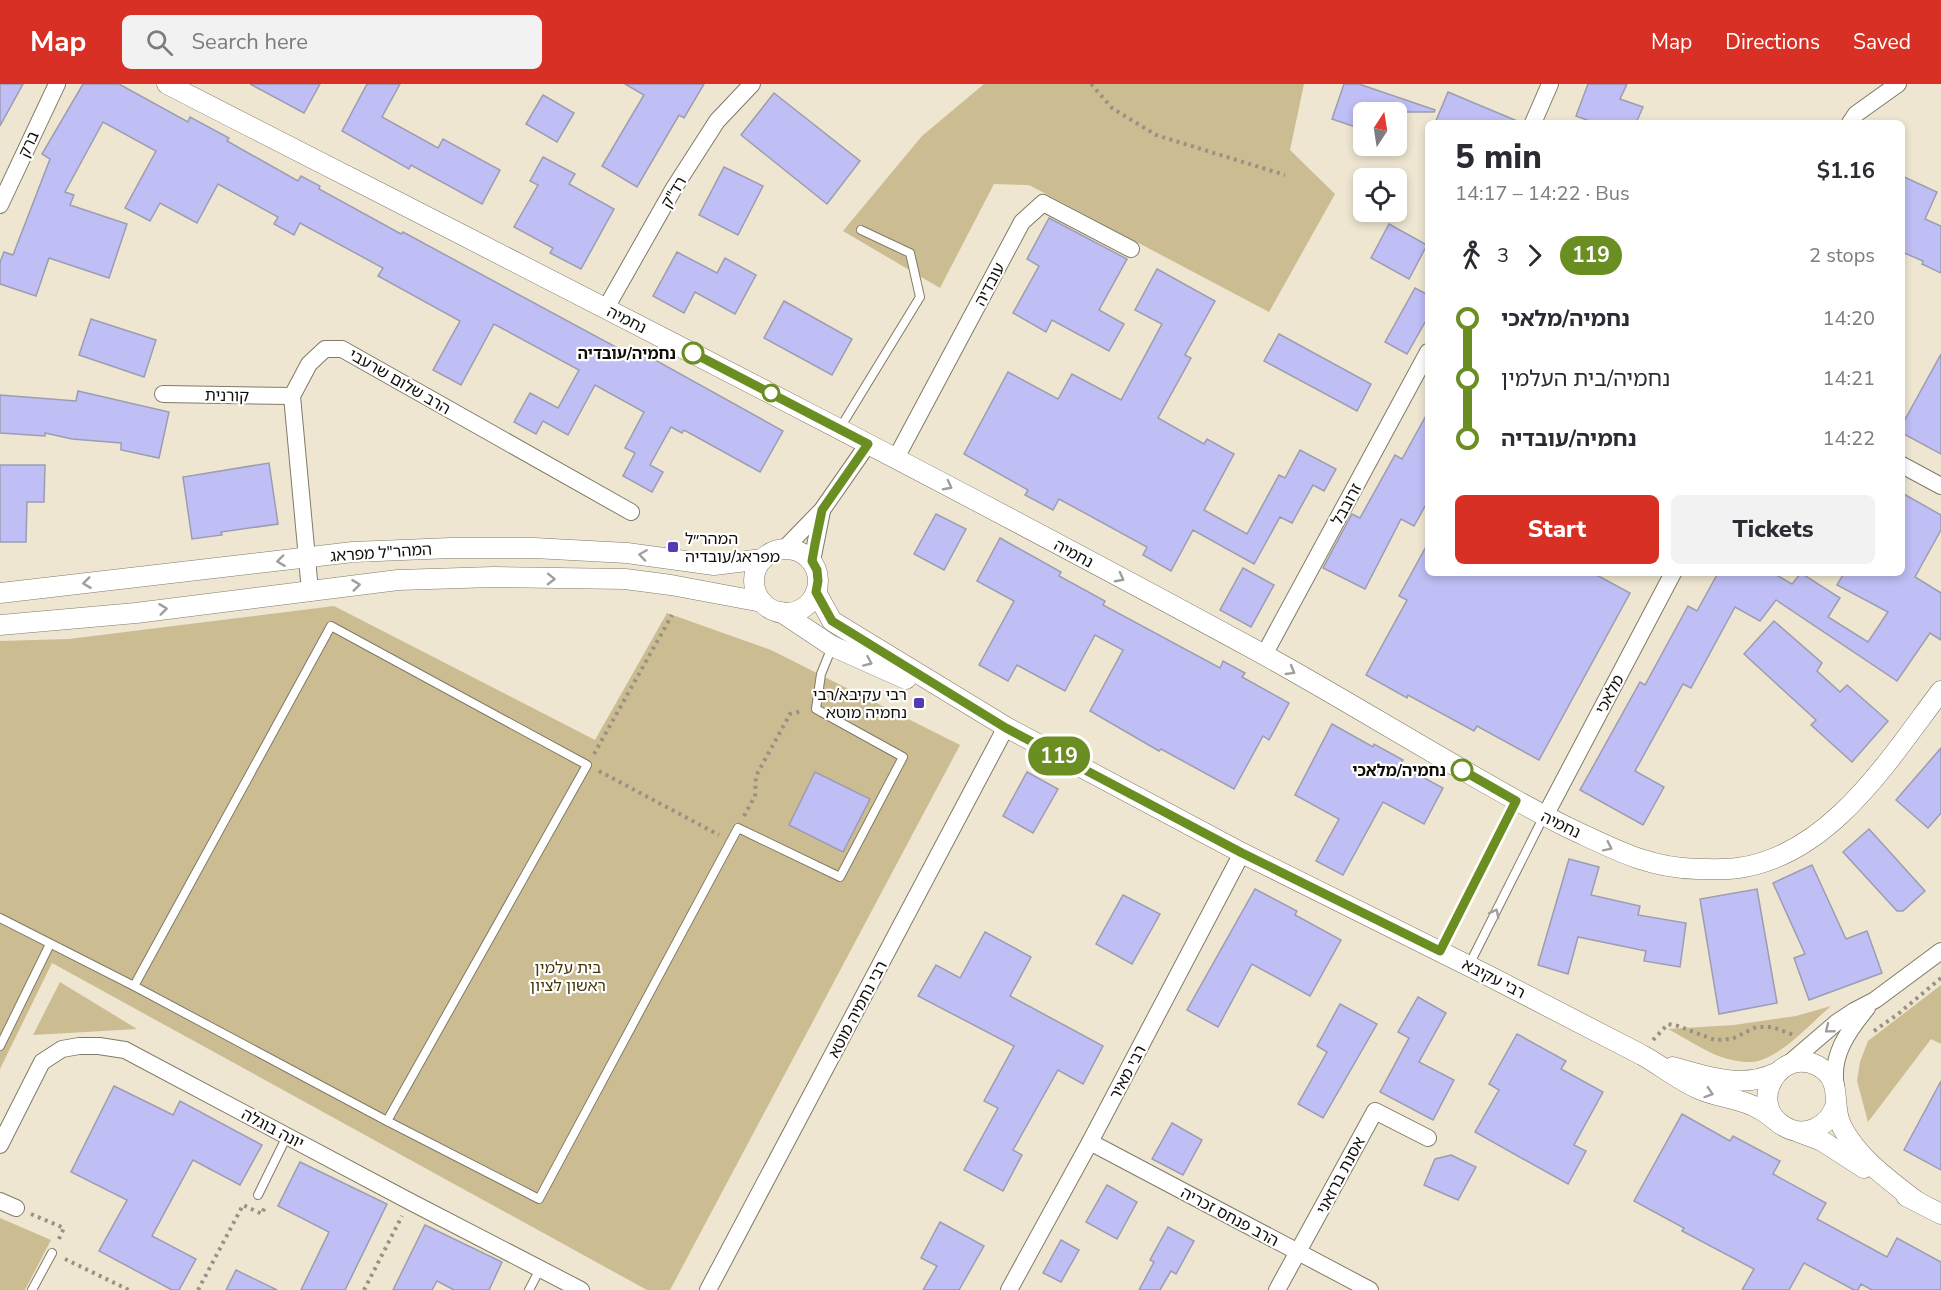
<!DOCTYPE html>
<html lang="en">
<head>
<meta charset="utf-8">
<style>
  body { margin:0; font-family:"Nunito Sans","Noto Sans Hebrew",sans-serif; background:#f2f2f3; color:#2b2b33; height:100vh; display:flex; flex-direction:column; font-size:22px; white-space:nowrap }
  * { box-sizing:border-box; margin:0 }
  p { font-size:20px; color:#7c7c81 }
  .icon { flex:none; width:33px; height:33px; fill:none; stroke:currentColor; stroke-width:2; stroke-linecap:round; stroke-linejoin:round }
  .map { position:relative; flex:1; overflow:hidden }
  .side { position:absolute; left:1425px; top:36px; width:480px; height:456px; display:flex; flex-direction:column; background:#fff; border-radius:9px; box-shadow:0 3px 9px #0003 }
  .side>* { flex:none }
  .badge { padding:0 12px; border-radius:20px; font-size:21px; line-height:39px }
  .needle { width:39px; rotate:12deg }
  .fabs { position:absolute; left:1353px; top:18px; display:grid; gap:12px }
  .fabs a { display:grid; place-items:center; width:54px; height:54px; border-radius:9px; background:#fff; box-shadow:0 3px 9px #0003; font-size:30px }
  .map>.badge { position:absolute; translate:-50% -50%; box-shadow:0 0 0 3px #fff }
  .legs { display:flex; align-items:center; gap:9px; height:66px; padding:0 30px; font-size:20px }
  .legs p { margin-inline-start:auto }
  .summary { display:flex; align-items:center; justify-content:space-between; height:102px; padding:0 30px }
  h1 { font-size:33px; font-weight:800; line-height:45px }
  .button { display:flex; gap:12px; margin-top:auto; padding:12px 30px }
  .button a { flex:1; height:69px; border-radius:9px; background:#d93025; color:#fff; font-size:24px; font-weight:800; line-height:69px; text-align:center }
  .button a+a { background:#f2f2f3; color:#2b2b33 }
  ul { padding:0 30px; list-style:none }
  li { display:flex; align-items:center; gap:21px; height:60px; font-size:22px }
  li i { display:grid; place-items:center; width:9px; height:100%; margin:0 8px; background:currentColor }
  li i::after { content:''; width:15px; height:15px; margin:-8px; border:4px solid; border-radius:50%; background:#fff }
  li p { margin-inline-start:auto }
  li:first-child i { background:linear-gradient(#0000 50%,currentColor 0) }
  li:last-child i { background:linear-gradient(currentColor 50%,#0000 0) }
  header { display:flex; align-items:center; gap:36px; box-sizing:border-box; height:84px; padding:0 30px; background:#d93025; color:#fff }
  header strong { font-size:28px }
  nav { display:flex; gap:33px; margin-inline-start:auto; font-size:21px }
  .search { width:420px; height:54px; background:#f2f2f3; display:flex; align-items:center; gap:15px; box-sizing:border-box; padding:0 21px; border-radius:9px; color:#7c7c81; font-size:22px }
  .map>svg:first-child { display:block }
  .green { fill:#ccbc92 }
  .building { fill:#bfbef5; stroke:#9d9db1; stroke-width:1.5 }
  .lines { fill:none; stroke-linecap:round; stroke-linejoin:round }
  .service-casing { stroke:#817a67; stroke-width:10 }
  .minor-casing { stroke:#817a67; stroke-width:18 }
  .tertiary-casing { stroke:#817a67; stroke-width:21 }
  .path { stroke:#989283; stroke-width:4; stroke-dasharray:3 4.5; stroke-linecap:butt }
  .service { stroke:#fff; stroke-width:8 }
  .minor { stroke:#fff; stroke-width:16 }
  .tertiary { stroke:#fff; stroke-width:20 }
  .oneway { stroke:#a09f9c }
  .line-1-casing { stroke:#fff; stroke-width:14 }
  .line-1 { stroke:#6b8e23; stroke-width:9 }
  .stop-1-dot { fill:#fff; stroke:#6b8e23; stroke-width:3 }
  .poi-dot { fill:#533bb3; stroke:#fff; stroke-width:2 }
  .labels { text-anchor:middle; stroke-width:4.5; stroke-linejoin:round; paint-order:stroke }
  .street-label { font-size:16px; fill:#110e08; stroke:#fff }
  .stop-label { font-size:16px; font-weight:bold; fill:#110e08; stroke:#fff; text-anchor:end }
  .poi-label { font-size:16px; fill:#110e08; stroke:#fff; text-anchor:start }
  .park-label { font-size:16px; fill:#463608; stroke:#fff }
</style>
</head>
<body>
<header>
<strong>Map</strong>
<div class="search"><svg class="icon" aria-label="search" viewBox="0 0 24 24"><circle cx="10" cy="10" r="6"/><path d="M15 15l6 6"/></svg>Search here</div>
<nav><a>Map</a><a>Directions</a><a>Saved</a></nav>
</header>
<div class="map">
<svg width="1941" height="1206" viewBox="0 0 1941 1206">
  <rect width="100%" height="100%" fill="#eee6d1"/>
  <g class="green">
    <polygon points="984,0 1304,0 1290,66 1335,110 1269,228 1029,101 994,100 940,204 843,147 922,52"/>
    <polygon points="334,522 595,656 667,529 771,566 960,661 670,1206 647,1206 52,879 0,985 0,557 69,555"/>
    <polygon points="60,898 137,945 33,951"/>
    <polygon points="1941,901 1941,960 1931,955 1868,1038 1857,997 1860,978 1868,957"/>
    <path d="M1831,922C1811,939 1784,970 1758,977C1747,980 1731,976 1721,973C1703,966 1685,954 1668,945L1734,941L1796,932Z"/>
    <polygon points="0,1134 51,1156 25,1206 0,1206"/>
  </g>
  <g class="building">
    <polygon points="0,0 23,0 0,42"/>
    <polygon points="83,0 119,0 188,38 190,33 229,54 227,57 298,97 301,92 320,102 319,105 401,150 403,148 636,274 639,267 783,347 760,388 684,346 682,349 671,343 650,381 663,388 652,408 623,392 635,369 625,364 644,328 595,301 568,351 543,337 536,350 514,338 530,309 558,324 579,286 494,240 461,301 433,286 460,237 378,192 383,184 300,139 294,151 274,140 278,133 218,100 197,139 160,119 150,137 125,124 156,67 103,38 65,108 74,111 70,121 127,140 109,194 49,174 36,212 0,200 0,178 4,168 13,171 50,75 42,70"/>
    <polygon points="250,0 320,0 304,29"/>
    <polygon points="367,0 400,0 382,33 438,64 443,55 500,86 482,120 411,81 409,85 342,47"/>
    <polygon points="625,0 704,0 684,34 679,31 637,103 602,82 644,11"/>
    <polygon points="1344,0 1359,0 1435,26 1434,28 1364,28 1364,46 1332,35"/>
    <polygon points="1588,0 1627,0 1620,15 1643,23 1636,39 1595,39 1576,32"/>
    <polygon points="1448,8 1522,39 1435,39"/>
    <polygon points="774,9 860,77 827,120 741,51"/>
    <polygon points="543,11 574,29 557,58 526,40"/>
    <polygon points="543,73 575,90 569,100 614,125 581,185 550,169 553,164 514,143 538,101 530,97"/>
    <polygon points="724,83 763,102 738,151 699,131"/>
    <polygon points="1902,92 1937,108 1925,135 1941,142 1941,189 1922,180 1923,177 1902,168"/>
    <polygon points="1049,134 1127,175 1099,226 1124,240 1109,267 1052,236 1046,248 1013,229 1039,182 1027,175"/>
    <polygon points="1389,140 1427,161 1409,195 1371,174"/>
    <polygon points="677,168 717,189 725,174 756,191 735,230 695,208 684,229 653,212"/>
    <polygon points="1157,185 1215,217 1185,271 1191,274 1158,334 1204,360 1207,355 1234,370 1204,426 1247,450 1279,391 1285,394 1300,366 1336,385 1324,407 1313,401 1292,439 1280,433 1254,480 1193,446 1171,487 1143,471 1147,463 1059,415 1053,426 1025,411 1028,406 964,370 1008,288 1058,315 1072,290 1121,316 1162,240 1135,226"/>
    <polygon points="1415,204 1428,211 1428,233 1407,270 1385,258"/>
    <polygon points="784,217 852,255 832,291 764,254"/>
    <polygon points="91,235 156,256 144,293 79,271"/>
    <polygon points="1279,250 1371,300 1357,327 1264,277"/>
    <polygon points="1941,270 1941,370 1902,349 1902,341"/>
    <polygon points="78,307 169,328 159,374 121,366 121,359 72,355 45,349 45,352 0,349 0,311 76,317"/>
    <polygon points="1428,328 1428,417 1414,442 1401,435 1365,505 1323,484 1352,430 1360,434 1395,371 1402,375"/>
    <polygon points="269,379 278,440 221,448 222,451 192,455 183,393"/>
    <polygon points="0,381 45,381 44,418 27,418 26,458 0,458"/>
    <polygon points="1902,409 1941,431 1941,446 1915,493 1941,509 1941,556 1930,549 1897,597 1776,516 1760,537 1735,523 1691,604 1683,600 1635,687 1664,703 1643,741 1580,706 1640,598 1645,601 1688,522 1697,527 1718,489 1773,489 1792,500 1801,489 1840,514 1828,533 1868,558 1888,528 1837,501 1844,489 1902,489"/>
    <polygon points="936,430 966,445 944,486 914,470"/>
    <polygon points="1000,454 1061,488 1059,492 1105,517 1103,521 1220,584 1223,577 1245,589 1242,593 1289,619 1269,656 1263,652 1234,705 1161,665 1159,667 1090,627 1123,566 1095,551 1065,607 1017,581 1008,597 979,581 1014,517 977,497"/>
    <polygon points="1428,459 1428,489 1593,489 1630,509 1539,676 1477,642 1474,647 1408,611 1407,614 1366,591 1407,516 1399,512"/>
    <polygon points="1243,484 1274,501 1251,543 1220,526"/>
    <polygon points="1774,537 1822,579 1817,587 1840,608 1847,601 1888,637 1852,678 1811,641 1816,636 1744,570"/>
    <polygon points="1332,640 1373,663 1374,660 1403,676 1400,681 1443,704 1424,740 1383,718 1343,791 1316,777 1339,735 1295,711"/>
    <polygon points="1941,664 1941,729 1928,744 1896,716"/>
    <polygon points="815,688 870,715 843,768 789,741"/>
    <polygon points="1027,688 1058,705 1033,749 1003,732"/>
    <polygon points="1869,745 1925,807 1903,827 1897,827 1843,768"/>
    <polygon points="1569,775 1599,783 1591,811 1640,822 1638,831 1686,839 1680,883 1644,877 1646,867 1578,853 1568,890 1538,881"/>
    <polygon points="1812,781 1846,855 1867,847 1882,889 1809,916 1794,874 1805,870 1773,799"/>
    <polygon points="1255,805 1297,827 1295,831 1341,856 1310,912 1252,880 1218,943 1187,926"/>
    <polygon points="1757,805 1777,919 1719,930 1700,815"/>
    <polygon points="1123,811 1160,830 1132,880 1096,860"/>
    <polygon points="985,848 1031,873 1010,912 1103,962 1083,1000 1058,986 1013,1066 1022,1071 1003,1107 964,1086 998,1024 984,1017 1014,962 918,912 936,881 960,894"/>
    <polygon points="1418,913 1446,929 1419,978 1454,996 1433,1036 1380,1008 1409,954 1398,948"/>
    <polygon points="1340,920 1377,940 1323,1034 1298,1020 1327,968 1317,962"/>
    <polygon points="1517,950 1566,977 1561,985 1603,1008 1574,1061 1586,1067 1568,1100 1475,1048 1499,1006 1489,1000"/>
    <polygon points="1941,997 1941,1086 1904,1066"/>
    <polygon points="114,1002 173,1031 180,1017 262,1061 240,1101 193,1076 152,1152 196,1175 179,1206 172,1206 99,1167 127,1116 71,1088"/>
    <polygon points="1682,1030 1730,1057 1733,1052 1780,1077 1773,1090 1826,1119 1817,1135 1887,1173 1897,1154 1941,1178 1941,1206 1872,1206 1861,1200 1858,1206 1854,1206 1804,1179 1789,1206 1742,1206 1754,1185 1682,1147 1684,1144 1634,1117"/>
    <polygon points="1172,1039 1202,1056 1183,1091 1152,1075"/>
    <polygon points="1451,1071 1476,1083 1458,1116 1424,1101 1435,1075"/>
    <polygon points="300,1078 387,1120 345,1206 301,1206 329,1148 278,1122"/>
    <polygon points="1107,1101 1137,1118 1117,1155 1086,1138"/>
    <polygon points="940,1138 984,1162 959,1206 923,1206 937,1182 921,1174"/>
    <polygon points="425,1141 502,1178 489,1206 454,1206 437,1197 432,1206 393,1206"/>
    <polygon points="1168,1143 1194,1157 1176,1190 1171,1187 1160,1206 1139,1206 1154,1178 1150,1176"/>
    <polygon points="1061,1156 1079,1166 1061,1198 1043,1189"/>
    <polygon points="236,1186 277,1206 226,1206"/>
  </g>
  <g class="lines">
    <defs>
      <g id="service">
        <polyline points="840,344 920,213 910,169 861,146"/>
        <polyline points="0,834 134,902 387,1037"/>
        <polyline points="1440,867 1515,717"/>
        <polyline points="1469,881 1544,732"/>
        <polyline points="134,902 331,542 587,681 387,1037 539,1115 738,744 840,793 903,673 816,625 821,590 832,563"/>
        <polyline points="0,962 50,860"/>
        <polyline points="258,1111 287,1052"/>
        <polyline points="32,1206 52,1169"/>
        <polyline points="529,1206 540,1185"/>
      </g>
      <g id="minor">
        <polyline points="1533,39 1550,0"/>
        <polyline points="1850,39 1856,30 1898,0"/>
        <polyline points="0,121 57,0"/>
        <polyline points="606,224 674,104 717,37 752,0"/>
        <polyline points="163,310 292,312"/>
        <polyline points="896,374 1022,138 1043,119 1131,165"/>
        <polyline points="1902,381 1941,402"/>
        <polyline points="785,464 822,426 868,360"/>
        <polyline points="812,477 822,427"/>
        <polyline points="310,507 292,312 309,280 325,265 342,265 631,428"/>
        <polyline points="1264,571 1428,268"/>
        <polyline points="1545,732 1673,489"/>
        <polyline points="1787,981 1836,939 1854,927 1875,916 1941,867"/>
        <path d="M1836,1003C1830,972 1848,947 1867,924"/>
        <polyline points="1090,1058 1370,1206"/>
        <polyline points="0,1061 42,978 62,965 79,962 99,962 125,966 409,1117 581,1206"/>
        <polyline points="0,1117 16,1124"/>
        <polyline points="708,1206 1006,643"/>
        <polyline points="1009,1206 1090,1058 1242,769"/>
        <polyline points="1277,1206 1375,1027 1428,1054"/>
      </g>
      <g id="tertiary">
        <path d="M167,0C532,187 899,372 1259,568C1328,606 1395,647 1463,686C1499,707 1534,727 1571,745C1614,765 1648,784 1697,785C1710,785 1725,786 1738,784C1831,771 1889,675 1941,607"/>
        <circle cx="786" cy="497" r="32"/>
        <path d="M816,508L832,537L1006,643L1242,769L1489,892L1642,971C1662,982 1678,996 1699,1005C1718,1014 1742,1014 1761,1026C1768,1030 1774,1035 1780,1040"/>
        <polyline points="0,509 353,468 451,464 534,464 627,469 714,481 763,475"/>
        <polyline points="781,528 832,562 906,595"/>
        <polyline points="0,541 136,529 398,496 493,493 625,495 671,501 762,518"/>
        <path d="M1673,983C1708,993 1742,1005 1776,989"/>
        <path d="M1836,1020C1829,1043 1804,1056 1782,1041C1747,1017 1781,962 1818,982C1845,997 1830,1021 1842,1043C1858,1074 1889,1096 1916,1117"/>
        <polyline points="1798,1048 1822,1057 1864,1084"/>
        <polyline points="1906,1112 1941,1130"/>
      </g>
    </defs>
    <use href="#service" class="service-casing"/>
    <use href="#minor" class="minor-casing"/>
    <use href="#tertiary" class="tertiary-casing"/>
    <g class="path">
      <polyline points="1091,0 1112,24 1156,51 1285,91"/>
      <polyline points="594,670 672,531"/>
      <polyline points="599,687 719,751"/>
      <polyline points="744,732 755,712 756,692 790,630 803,627"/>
      <polyline points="1874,947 1898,930 1941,894"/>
      <polyline points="1653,956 1668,940 1678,942 1715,956 1732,955 1756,943 1772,943 1794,951"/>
      <polyline points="31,1130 64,1144 57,1159"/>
      <polyline points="65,1175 129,1206"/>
      <polyline points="198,1206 243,1121 262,1130 265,1122"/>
      <polyline points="364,1206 402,1132"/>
    </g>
    <use href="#service" class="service"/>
    <use href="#minor" class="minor"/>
    <use href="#tertiary" class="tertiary"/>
  </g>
  <defs><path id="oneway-chevron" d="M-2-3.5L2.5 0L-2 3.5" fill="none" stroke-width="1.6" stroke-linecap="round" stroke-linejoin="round" transform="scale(1.5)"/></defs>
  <g class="oneway">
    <use href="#oneway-chevron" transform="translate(948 402) rotate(28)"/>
    <use href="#oneway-chevron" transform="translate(643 471) rotate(-172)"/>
    <use href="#oneway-chevron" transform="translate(281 477) rotate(173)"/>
    <use href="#oneway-chevron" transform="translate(1120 494) rotate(28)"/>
    <use href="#oneway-chevron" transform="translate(551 495) rotate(1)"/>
    <use href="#oneway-chevron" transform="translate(87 499) rotate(173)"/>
    <use href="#oneway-chevron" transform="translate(356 501) rotate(-7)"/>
    <use href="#oneway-chevron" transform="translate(163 525) rotate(-7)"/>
    <use href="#oneway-chevron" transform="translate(868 578) rotate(24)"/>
    <use href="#oneway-chevron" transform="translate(1291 587) rotate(30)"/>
    <use href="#oneway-chevron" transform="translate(1608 763) rotate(26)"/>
    <use href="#oneway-chevron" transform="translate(1495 829) rotate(-63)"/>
    <use href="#oneway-chevron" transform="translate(1829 945) rotate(141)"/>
    <use href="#oneway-chevron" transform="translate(1709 1009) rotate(18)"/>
  </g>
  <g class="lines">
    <defs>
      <polyline id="line-1" points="693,269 868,360 822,426 815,460 812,477 817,486 818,497 816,508 832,537 1006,644 1242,769 1440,867 1516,717 1462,686"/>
    </defs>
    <use href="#line-1" class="line-1-casing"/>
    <use href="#line-1" class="line-1"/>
  </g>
  <g class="stop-1-dot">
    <circle cx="693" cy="269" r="10"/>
    <circle cx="771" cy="309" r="8"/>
    <circle cx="1462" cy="686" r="10"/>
  </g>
  <g class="poi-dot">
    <rect x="667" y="457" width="12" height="12" rx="3"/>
    <rect x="913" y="613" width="12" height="12" rx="3"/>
  </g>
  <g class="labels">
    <g class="street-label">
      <text transform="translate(28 60) rotate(-65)" y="6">ברק</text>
      <text transform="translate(673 108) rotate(-59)" y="6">רד"ק</text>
      <text transform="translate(989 200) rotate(-62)" y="6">עובדיה</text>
      <text transform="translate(627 235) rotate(27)" y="6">נחמיה</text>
      <text transform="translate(400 297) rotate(30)" y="6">הרב שלום שרעבי</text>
      <text transform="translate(227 311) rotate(1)" y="6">קורנית</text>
      <text transform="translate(1346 420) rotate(-61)" y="6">זרובבל</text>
      <text transform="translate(381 468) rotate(-4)" y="6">המהר"ל מפראג</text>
      <text transform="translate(1074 469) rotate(28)" y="6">נחמיה</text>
      <text transform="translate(1609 610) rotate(-62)" y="6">מלאכי</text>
      <text transform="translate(1561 740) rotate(26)" y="6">נחמיה</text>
      <text transform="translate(1494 894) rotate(27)" y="6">רבי עקיבא</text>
      <text transform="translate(857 925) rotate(-62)" y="6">רבי נחמיה מוטא</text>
      <text transform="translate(1127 988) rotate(-62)" y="6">רבי מאיר</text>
      <text transform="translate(273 1044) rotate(28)" y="6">יונה בוגלה</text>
      <text transform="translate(1340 1091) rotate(-62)" y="6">אסנת ברזאני</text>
      <text transform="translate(1230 1132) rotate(28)" y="6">הרב פנחס זכריה</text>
    </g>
    <g class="stop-label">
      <text x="676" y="275">נחמיה/עובדיה</text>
      <text x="1446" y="692">נחמיה/מלאכי</text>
    </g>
    <g class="poi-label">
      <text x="685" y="460">המהר״ל<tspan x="685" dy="18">מפראג/עובדיה</tspan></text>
      <text x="907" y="616" text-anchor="end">רבי עקיבא/רבי<tspan x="907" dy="18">נחמיה מוטא</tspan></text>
    </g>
    <g class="park-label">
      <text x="568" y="889">בית עלמין<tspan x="568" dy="18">ראשון לציון</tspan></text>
    </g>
  </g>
</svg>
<div class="fabs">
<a><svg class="needle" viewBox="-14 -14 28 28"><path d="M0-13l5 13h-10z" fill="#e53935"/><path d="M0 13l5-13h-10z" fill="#7c7c81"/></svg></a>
<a><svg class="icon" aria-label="locate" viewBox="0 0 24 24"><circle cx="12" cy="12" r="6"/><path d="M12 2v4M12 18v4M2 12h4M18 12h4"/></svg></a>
</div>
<b class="badge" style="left:1059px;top:672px;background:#6b8e23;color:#fff">119</b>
<section class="side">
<div class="summary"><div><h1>5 min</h1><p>14:17 – 14:22 · Bus</p></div><b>$1.16</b></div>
<div class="legs"><svg class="icon" aria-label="walk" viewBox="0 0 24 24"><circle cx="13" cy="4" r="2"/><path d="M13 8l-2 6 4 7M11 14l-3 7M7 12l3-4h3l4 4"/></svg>3<svg class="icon" aria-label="forward" viewBox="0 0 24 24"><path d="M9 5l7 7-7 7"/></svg><b class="badge" style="background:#6b8e23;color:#fff">119</b><p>2 stops</p></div>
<ul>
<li><i style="color:#6b8e23"></i><b>נחמיה/מלאכי</b><p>14:20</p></li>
<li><i style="color:#6b8e23"></i><span>נחמיה/בית העלמין</span><p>14:21</p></li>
<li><i style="color:#6b8e23"></i><b>נחמיה/עובדיה</b><p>14:22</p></li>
</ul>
<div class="button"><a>Start</a><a>Tickets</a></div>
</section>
</div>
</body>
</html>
